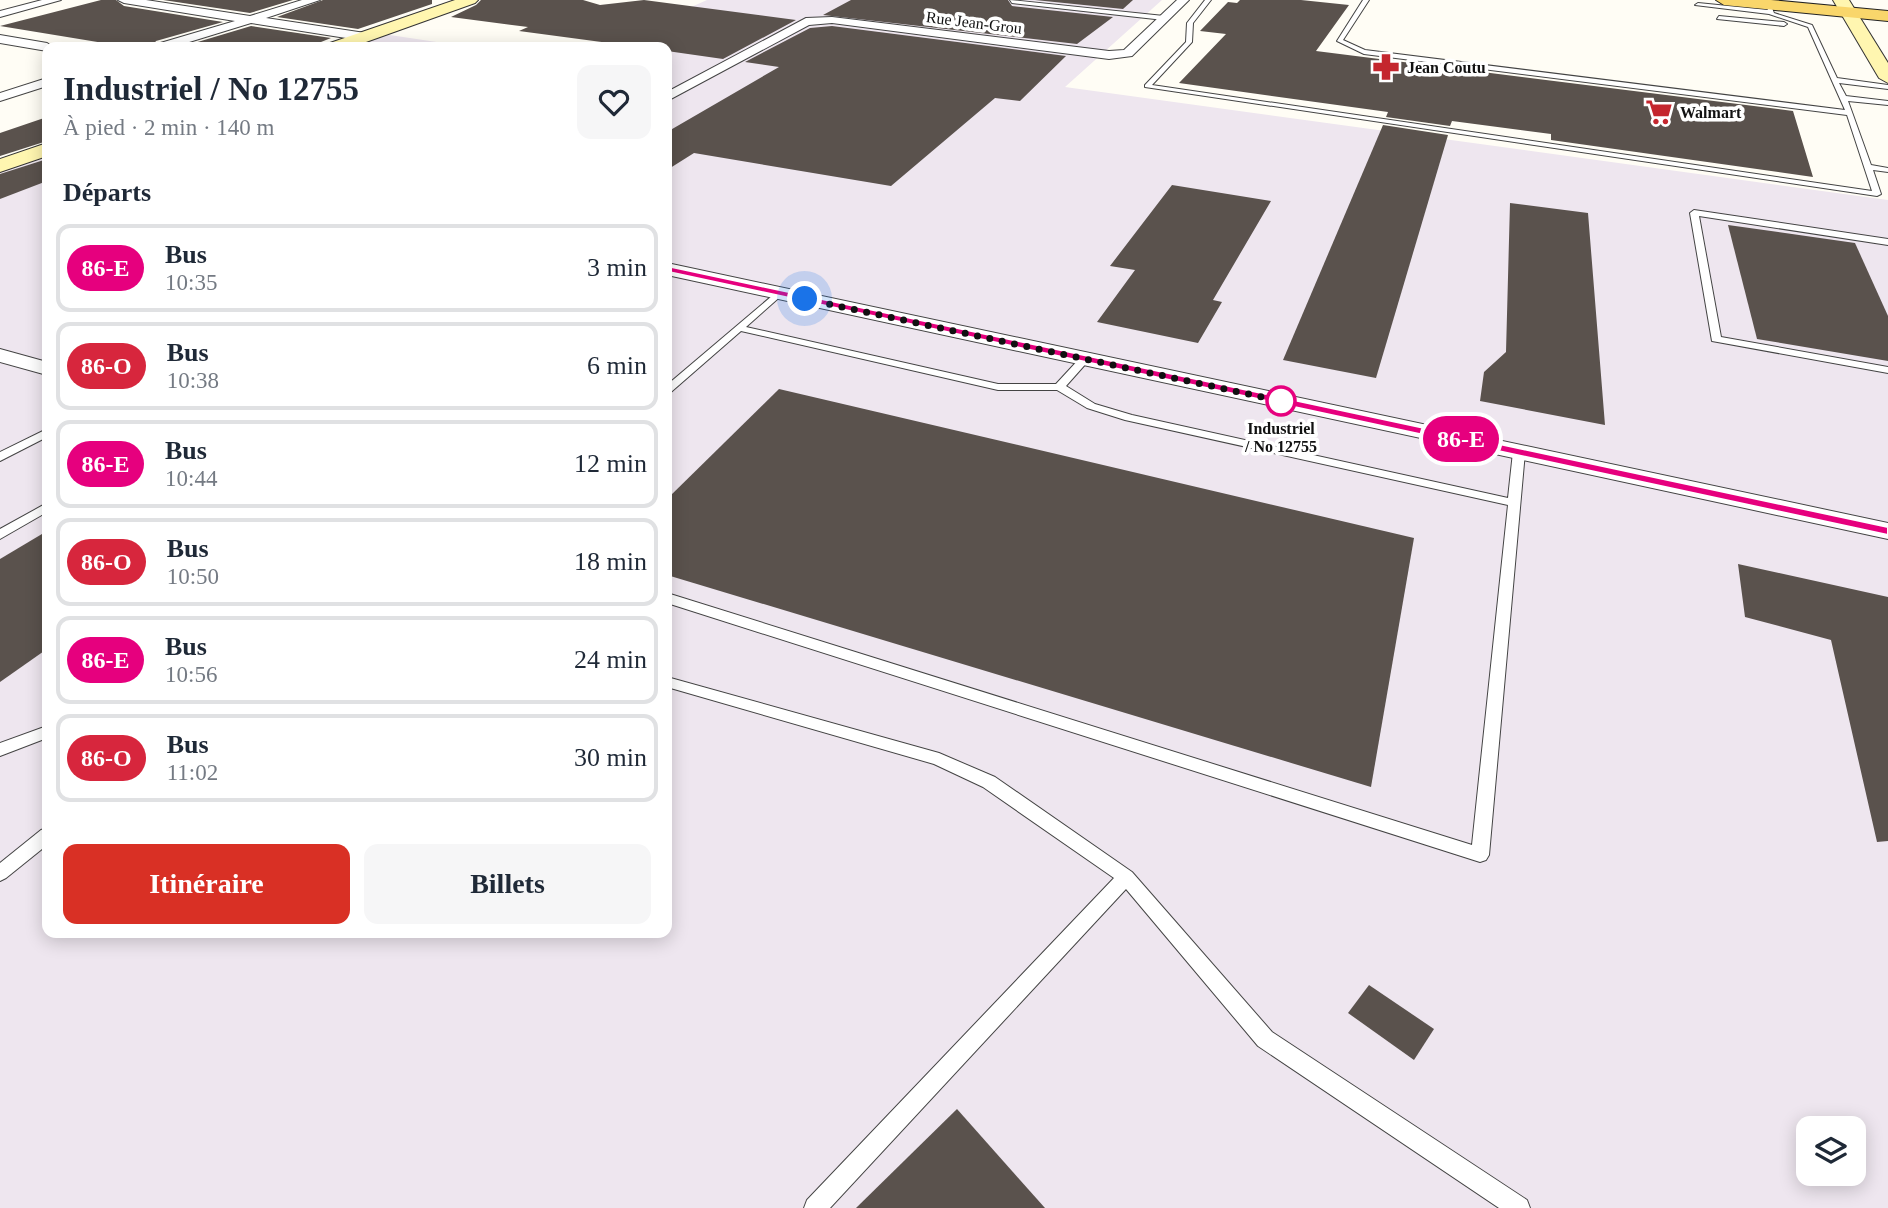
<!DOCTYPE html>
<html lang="fr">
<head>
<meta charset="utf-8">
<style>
  body { margin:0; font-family:"Times New Roman",serif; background:#f6f6f7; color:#1f2937; height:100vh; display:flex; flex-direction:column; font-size:26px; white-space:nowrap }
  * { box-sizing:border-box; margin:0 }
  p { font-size:23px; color:#747a83 }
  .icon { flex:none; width:38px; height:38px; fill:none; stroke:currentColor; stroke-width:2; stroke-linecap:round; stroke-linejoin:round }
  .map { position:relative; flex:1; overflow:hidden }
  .panel { position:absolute; left:42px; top:42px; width:630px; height:896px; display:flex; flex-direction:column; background:#fff; border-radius:14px; box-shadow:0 4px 18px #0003 }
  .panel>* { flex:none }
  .badge { padding:0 14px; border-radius:23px; font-size:24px; line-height:46px }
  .buttons { position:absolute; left:1796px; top:1116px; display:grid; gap:14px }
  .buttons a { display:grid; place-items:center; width:70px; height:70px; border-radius:14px; background:#fff; box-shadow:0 4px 18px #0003; font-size:35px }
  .you { position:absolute; width:35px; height:35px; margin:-18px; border:5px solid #fff; border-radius:50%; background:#1a73e8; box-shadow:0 0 0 10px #1a73e833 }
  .map>.badge { position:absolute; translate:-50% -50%; box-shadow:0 0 0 4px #fff }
  h2 { padding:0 21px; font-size:26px; line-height:63px }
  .round { display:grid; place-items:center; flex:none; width:74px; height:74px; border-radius:14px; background:#f6f6f7 }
  .overview { display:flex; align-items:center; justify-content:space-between; height:119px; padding:0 21px }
  h1 { font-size:33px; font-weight:800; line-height:52px }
  .cta { display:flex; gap:14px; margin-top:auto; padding:14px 21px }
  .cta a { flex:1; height:80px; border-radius:14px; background:#d93025; color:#fff; font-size:28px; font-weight:800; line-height:80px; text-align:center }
  .cta a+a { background:#f6f6f7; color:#1f2937 }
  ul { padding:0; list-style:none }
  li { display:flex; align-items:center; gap:21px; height:88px; margin:0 14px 10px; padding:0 7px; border:4px solid #e0e1e3; border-radius:14px }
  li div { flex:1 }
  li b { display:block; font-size:26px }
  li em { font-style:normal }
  li .badge { min-width:77px; font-weight:700; text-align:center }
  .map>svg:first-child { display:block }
  .industrial { fill:#eee6ef; fill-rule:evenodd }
  .building { fill:#5a524d }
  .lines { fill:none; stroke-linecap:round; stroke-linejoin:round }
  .lane-casing { stroke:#444; stroke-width:2 }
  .street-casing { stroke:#444; stroke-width:2 }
  .secondary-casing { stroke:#333; stroke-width:2 }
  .primary-casing { stroke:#222; stroke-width:2 }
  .lane { fill:#fff; fill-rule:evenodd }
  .street { fill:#fff; fill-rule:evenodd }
  .secondary { fill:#fff6b0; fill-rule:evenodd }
  .primary { fill:#f9d66b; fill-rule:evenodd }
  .line { fill:#e6007e; stroke:#fff; stroke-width:2 }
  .walk { stroke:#111; stroke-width:7; stroke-dasharray:0 12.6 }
  .stop-dot { fill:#fff; stroke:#e6007e; stroke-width:3.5 }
  .labels { text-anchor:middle; stroke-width:7; stroke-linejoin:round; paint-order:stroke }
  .far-street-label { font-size:16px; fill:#111; stroke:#fff }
  .far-poi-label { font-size:16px; font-weight:bold; fill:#111; stroke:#fff; text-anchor:start }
  .far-stop-label { font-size:16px; font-weight:bold; fill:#111; stroke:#fff }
</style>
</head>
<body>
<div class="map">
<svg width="1888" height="1208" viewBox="0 0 1888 1208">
  <rect width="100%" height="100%" fill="#fffdf5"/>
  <g class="industrial">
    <path d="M707,0H1162L1065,87L1888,200V1208H0V172L47,155V933H667V47H601ZM1808,1129H1853V1174H1808Z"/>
    <polygon points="383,34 470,47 348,47"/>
  </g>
  <g class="building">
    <polygon points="101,0 116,0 124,6 223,22 156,41 152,47 128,47 0,26"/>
    <polygon points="163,0 293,0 250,13"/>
    <polygon points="323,0 432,0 432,4 358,29 277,17"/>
    <polygon points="481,0 583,0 600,5 644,0 796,20 723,59 667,51 667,47 639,47 519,31 528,27 451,17 476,5"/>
    <polygon points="851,0 1008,0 1012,6 1113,17 1077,44 823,15"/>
    <polygon points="1035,0 1133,0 1123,9"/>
    <polygon points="1240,0 1301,0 1349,5 1316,51 1793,111 1813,177 1551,140 1551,134 1452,121 1450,126 1386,117 1388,112 1179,83 1226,34 1200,31 1228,2 1237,3"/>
    <polygon points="251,26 331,38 321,42 320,47 181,47"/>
    <polygon points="832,26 1066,56 1020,101 995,98 891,186 694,153 667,170 667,132 779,67 745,62 810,28"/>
    <polygon points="47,117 47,141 0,156 0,133"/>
    <polygon points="1383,125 1448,135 1376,378 1283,360"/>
    <polygon points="47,159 47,181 0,199 0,174"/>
    <polygon points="1172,185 1271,201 1213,300 1222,302 1198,343 1097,322 1135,270 1110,266"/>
    <polygon points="1510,203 1588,213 1605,425 1480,401 1484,372 1506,352"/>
    <polygon points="1728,225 1855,243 1888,316 1888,361 1757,339"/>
    <polygon points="779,389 1414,538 1371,787 667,575 667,499"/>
    <polygon points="47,531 47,649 0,682 0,559"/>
    <polygon points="1738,564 1888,597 1888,841 1877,842 1831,640 1745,617"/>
    <polygon points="1369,985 1434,1029 1414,1060 1348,1013"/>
    <polygon points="957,1109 1045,1208 856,1208"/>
  </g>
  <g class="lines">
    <defs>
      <g id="lane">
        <polygon points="1010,0 1164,16 1167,18 1164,20 1012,3"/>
        <polygon points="1205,0 1211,0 1193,23 1192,42 1152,85 1872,191 1847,115 1364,54 1337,41 1363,0 1369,0 1343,40 1365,50 1845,110 1808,27 1769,14 1695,5 1698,3 1768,10 1765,4 1770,3 1774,13 1812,25 1837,78 1888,85 1888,89 1839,83 1846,96 1888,101 1888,105 1848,101 1871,165 1888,168 1888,172 1873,170 1881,194 1877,196 1145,87 1145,85 1186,42 1187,23"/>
        <polygon points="1719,16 1784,22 1787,24 1784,26 1717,19"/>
        <polygon points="1694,210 1888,239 1888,245 1699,216 1721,337 1888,367 1888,373 1712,341 1690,213"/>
        <polygon points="779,290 784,293 782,295 746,327 998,384 1056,384 1081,357 1085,356 1090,359 1066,386 1095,404 1132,415 1508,498 1513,452 1515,449 1523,449 1525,452 1489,855 1486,860 1480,862 667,603 667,593 1472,845 1508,505 1125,420 1087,408 1057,390 998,390 741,331 671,392 667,393 667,385"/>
        <polygon points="47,429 47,437 0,461 0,452"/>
        <polygon points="47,503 47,512 0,539 0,529"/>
        <polygon points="667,677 939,753 995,777 1132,872 1272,1032 1527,1200 1530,1208 1499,1208 1258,1046 1126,889 830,1208 804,1208 807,1200 1114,878 983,787 934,764 667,687"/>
        <polygon points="47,726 47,738 0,756 0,743"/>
        <polygon points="47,828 47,845 6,878 0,881 0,863 41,830"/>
      </g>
      <g id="street">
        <polygon points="42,0 61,0 0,17 0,11"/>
        <polygon points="118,0 146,0 250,16 302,0 320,0 266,18 365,33 371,37 365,41 251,23 173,47 155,47 157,44 235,21 124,3"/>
        <polygon points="1177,0 1189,0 1132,56 1109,59 832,23 809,25 667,101 667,92 806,18 832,17 1109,51 1124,50"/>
        <polygon points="0,35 47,43 53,47 47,47 47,51 0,43"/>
        <polygon points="47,78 47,86 0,101 0,93"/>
        <polygon points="667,263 1888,523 1888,539 667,275"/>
        <polygon points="0,349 47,362 47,375 0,362"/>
      </g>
      <g id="secondary">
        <polygon points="455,0 478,0 475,3 352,47 327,47 330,43"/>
        <polygon points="1833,0 1849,0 1888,63 1888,83 1879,78"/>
        <polygon points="47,143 47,156 0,172 0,159"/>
      </g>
      <polygon id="primary" points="1716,0 1771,0 1888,11 1888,21 1724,5"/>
    </defs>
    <use href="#lane" class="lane-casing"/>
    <use href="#street" class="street-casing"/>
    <use href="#secondary" class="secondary-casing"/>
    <use href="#primary" class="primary-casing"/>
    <use href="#lane" class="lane"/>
    <use href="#street" class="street"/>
    <use href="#secondary" class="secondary"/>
    <use href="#primary" class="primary"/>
  </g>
  <polygon class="line" points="667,266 1888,527 1888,535 664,271 664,267"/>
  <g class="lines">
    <polyline class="walk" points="805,299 1281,401"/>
  </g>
  <defs>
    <symbol id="pharmacy-bare" viewBox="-9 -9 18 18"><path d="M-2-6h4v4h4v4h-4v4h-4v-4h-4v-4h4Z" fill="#c4262e" stroke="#fff" stroke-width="2.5" paint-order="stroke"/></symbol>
    <symbol id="supermarket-bare" viewBox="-9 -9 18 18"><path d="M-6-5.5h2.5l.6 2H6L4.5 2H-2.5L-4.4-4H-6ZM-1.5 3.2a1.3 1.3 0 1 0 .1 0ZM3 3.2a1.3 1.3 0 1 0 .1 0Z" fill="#c4262e" stroke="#fff" stroke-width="2.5" paint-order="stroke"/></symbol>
  </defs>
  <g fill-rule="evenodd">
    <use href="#pharmacy-bare" x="1367" y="48" width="38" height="38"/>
    <use href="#supermarket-bare" x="1640" y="93" width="38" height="38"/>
  </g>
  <circle class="stop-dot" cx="1281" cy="401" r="14"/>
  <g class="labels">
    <g class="far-street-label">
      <text transform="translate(974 22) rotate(7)" y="6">Rue Jean-Grou</text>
    </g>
    <g class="far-poi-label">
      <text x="1407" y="73">Jean Coutu</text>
      <text x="1680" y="118">Walmart</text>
    </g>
    <g class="far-stop-label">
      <text x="1281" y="434">Industriel<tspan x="1281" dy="18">/ No 12755</tspan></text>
    </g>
  </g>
</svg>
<div class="buttons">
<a><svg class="icon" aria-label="layers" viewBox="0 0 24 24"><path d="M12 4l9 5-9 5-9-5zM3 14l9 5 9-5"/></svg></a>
</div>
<div class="you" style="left:805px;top:299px"></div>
<b class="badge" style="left:1461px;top:439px;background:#e6007e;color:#fff">86-E</b>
<section class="panel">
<div class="overview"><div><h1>Industriel / No 12755</h1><p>À pied · 2 min · 140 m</p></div><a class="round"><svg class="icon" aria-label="heart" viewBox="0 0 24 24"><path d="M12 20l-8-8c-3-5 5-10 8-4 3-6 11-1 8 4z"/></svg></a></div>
<h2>Départs</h2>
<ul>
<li><span class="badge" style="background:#e6007e;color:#fff">86-E</span><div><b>Bus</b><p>10:35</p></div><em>3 min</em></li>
<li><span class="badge" style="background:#d7263d;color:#fff">86-O</span><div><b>Bus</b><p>10:38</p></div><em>6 min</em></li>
<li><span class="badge" style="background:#e6007e;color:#fff">86-E</span><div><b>Bus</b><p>10:44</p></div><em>12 min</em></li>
<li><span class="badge" style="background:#d7263d;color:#fff">86-O</span><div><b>Bus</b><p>10:50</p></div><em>18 min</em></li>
<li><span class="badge" style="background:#e6007e;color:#fff">86-E</span><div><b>Bus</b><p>10:56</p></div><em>24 min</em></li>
<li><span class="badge" style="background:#d7263d;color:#fff">86-O</span><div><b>Bus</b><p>11:02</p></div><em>30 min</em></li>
</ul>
<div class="cta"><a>Itinéraire</a><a>Billets</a></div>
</section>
</div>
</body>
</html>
